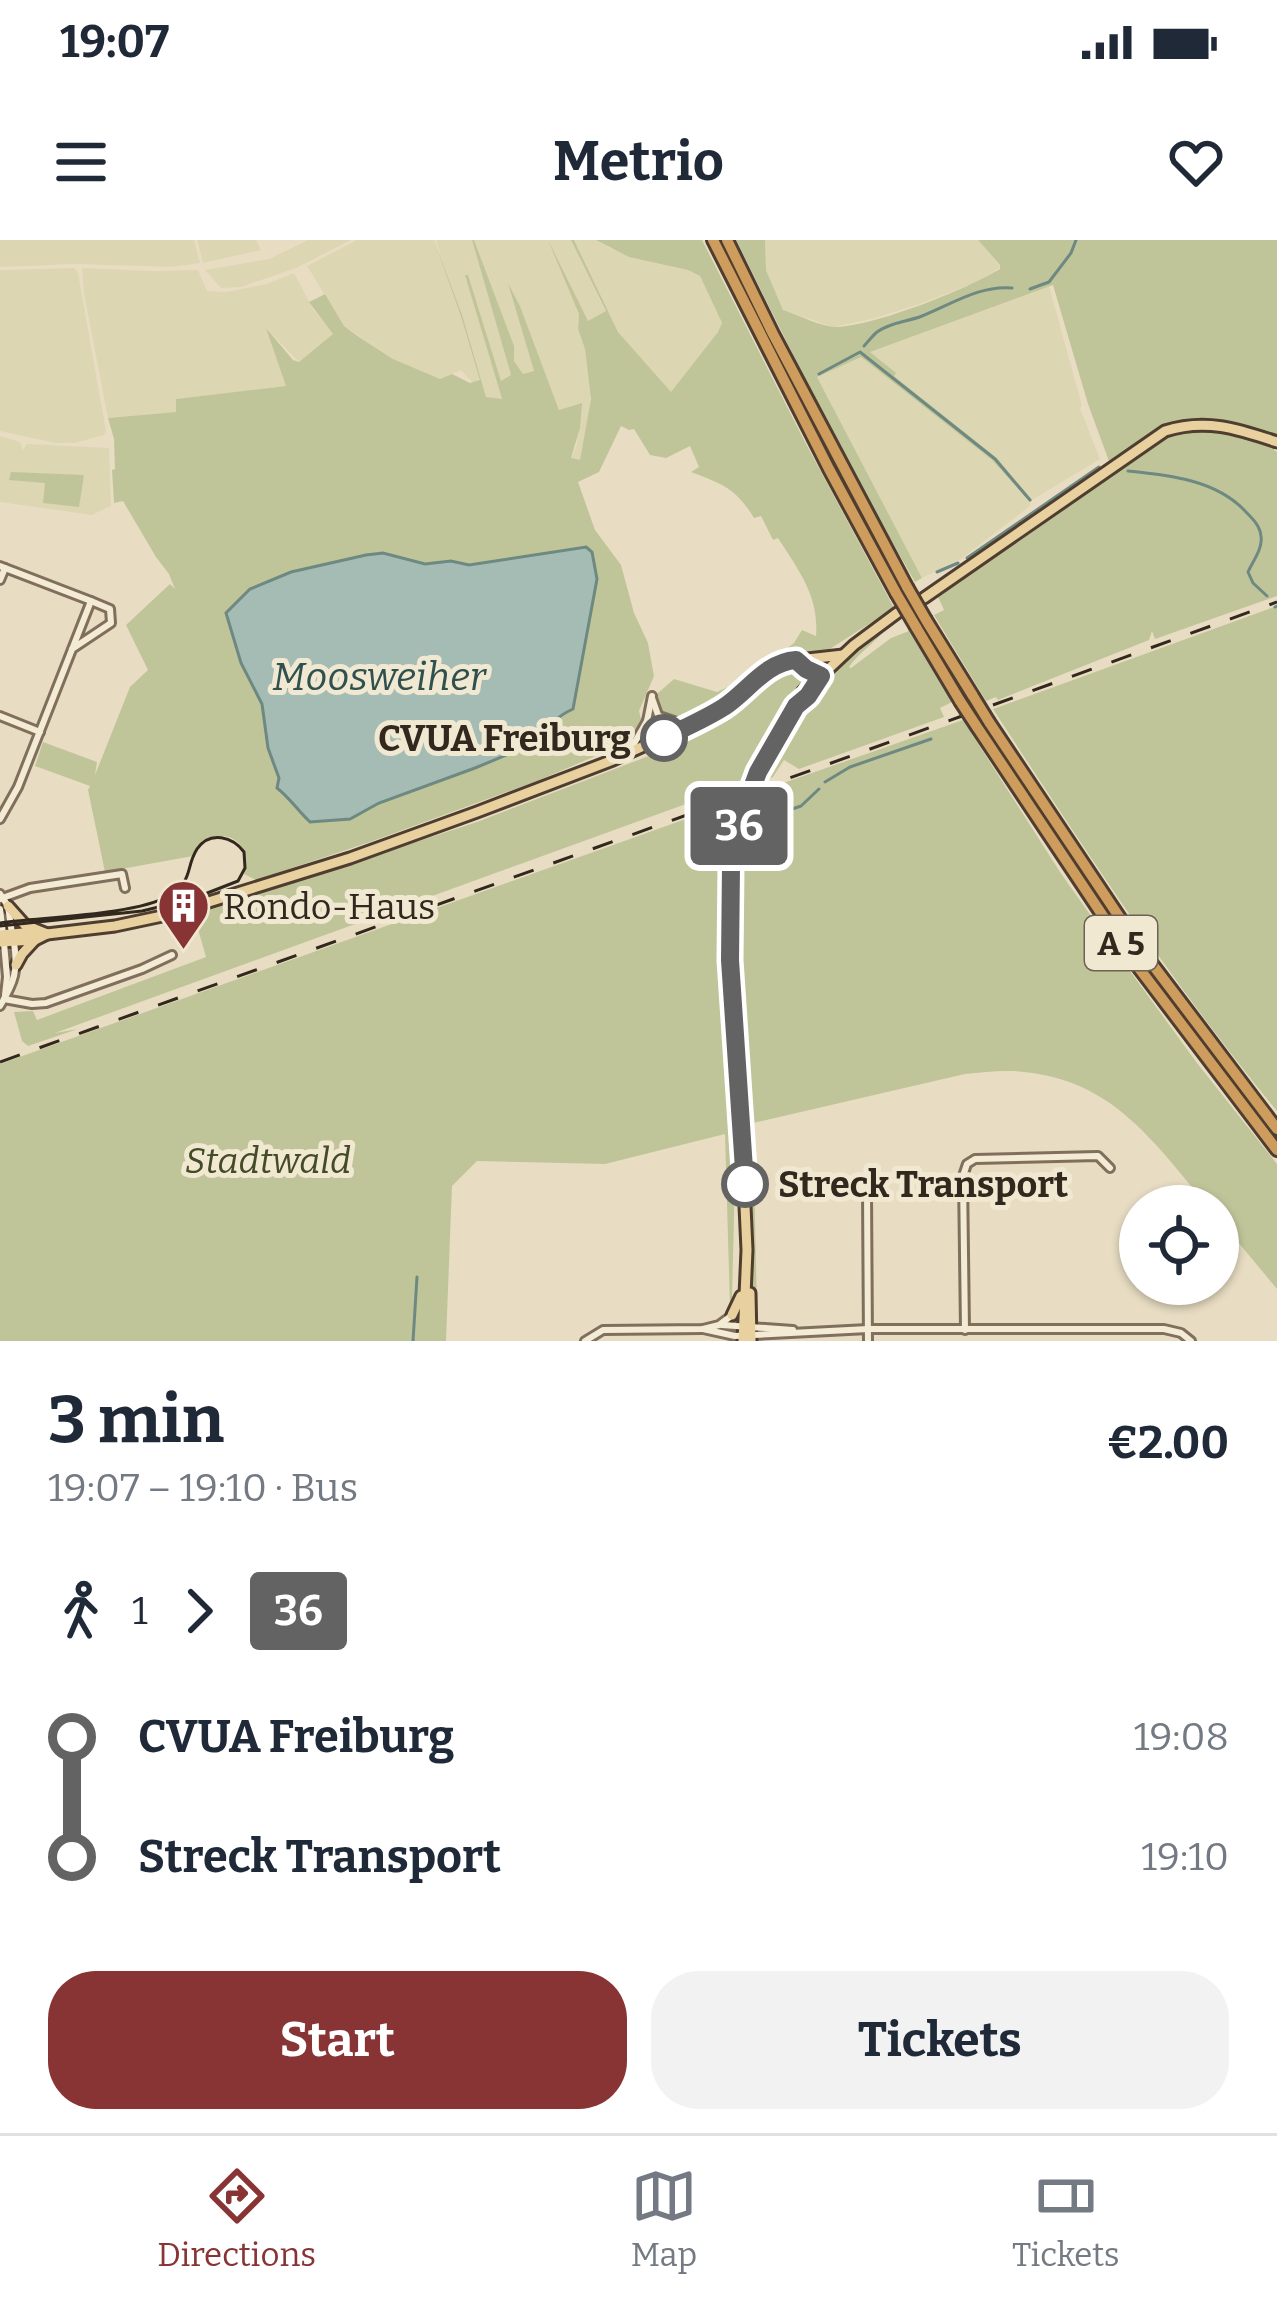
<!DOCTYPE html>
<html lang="en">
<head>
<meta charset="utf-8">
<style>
  body { margin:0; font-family:Bitter,serif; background:#f2f2f3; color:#1f2937; height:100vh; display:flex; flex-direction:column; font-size:45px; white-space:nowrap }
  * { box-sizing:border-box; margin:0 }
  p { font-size:39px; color:#747a83 }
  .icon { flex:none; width:66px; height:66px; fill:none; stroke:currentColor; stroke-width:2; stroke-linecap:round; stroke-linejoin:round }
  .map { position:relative; height:1101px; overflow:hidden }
  .drawer { display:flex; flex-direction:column; background:#fff; flex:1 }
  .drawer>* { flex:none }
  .badge { padding:0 24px; border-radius:9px; font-size:42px; line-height:78px }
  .controls { position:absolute; left:1119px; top:945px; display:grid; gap:24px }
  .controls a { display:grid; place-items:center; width:120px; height:120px; border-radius:50%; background:#fff; box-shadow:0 3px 9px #0004; font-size:60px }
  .map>.badge { position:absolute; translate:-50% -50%; box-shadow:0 0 0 6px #fff }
  .legs { display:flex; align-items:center; gap:18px; height:132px; padding:0 48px; font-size:39px }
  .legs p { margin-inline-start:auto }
  .summary { display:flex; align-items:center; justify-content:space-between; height:204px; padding:0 48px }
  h1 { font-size:66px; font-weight:700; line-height:90px }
  .action { display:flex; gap:24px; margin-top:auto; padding:24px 48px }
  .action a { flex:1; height:138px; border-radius:48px; background:#883334; color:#fff; font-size:48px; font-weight:700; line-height:138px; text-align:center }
  .action a+a { background:#f2f2f3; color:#1f2937 }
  ul { padding:0 48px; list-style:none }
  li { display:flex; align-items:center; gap:42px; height:120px; font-size:45px }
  li i { display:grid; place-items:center; width:18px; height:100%; margin:0 15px; background:currentColor }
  li i::after { content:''; width:30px; height:30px; margin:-15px; border:9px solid; border-radius:50%; background:#fff }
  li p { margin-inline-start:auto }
  li:first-child i { background:linear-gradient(#0000 50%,currentColor 0) }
  li:last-child i { background:linear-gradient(currentColor 50%,#0000 0) }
  .status { display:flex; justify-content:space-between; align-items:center; height:84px; padding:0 60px; background:#fff; direction:ltr }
  .status svg { height:33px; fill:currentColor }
  header { display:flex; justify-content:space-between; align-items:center; height:156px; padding:0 48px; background:#fff; font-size:54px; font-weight:700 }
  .tab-bar { display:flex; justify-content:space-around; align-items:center; height:168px; border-top:3px solid #e0e1e3; background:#fff; font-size:33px; color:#747a83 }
  .tab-bar a { display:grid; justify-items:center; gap:6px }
  .tab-bar .current { color:#883334 }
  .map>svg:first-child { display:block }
  .farmland { fill:#ddd6b2 }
  .green { fill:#c0c599; fill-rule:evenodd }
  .water { fill:#a5bcb5; stroke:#6d8981; stroke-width:3 }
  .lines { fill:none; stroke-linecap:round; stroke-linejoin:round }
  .stream { stroke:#6d8981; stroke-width:3 }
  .minor-casing { stroke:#806f5c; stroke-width:12 }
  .major-casing { stroke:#4f3e30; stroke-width:15 }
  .highway-casing { stroke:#4f3e30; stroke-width:16 }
  .minor { stroke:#f4ebd5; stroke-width:6 }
  .major { stroke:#e8d09f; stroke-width:9 }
  .highway { stroke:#ce9c5d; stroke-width:10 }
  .tram { stroke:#32281e; stroke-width:3 }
  .rail { stroke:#32281e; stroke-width:3; stroke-dasharray:21 21; stroke-linecap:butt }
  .major-bridge-casing { stroke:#4f3e30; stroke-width:15; stroke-linecap:butt }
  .highway-bridge-casing { stroke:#4f3e30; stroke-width:16; stroke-linecap:butt }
  .major-bridge { stroke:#e8d09f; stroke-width:9 }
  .highway-bridge { stroke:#ce9c5d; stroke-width:10 }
  .line-1-casing { stroke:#fff; stroke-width:27 }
  .line-1 { stroke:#646363; stroke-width:18 }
  .stop-1-dot { fill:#fff; stroke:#646363; stroke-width:6 }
  .labels { text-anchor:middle; stroke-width:10; stroke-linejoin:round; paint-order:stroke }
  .shield { fill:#f1e8d2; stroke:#6b6254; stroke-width:3 }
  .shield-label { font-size:33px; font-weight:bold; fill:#32281e }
  .stop-label { font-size:36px; font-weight:bold; fill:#32281e; stroke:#f1e8d2; text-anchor:end }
  .poi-label { font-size:36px; fill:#32281e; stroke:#f1e8d2; text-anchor:start }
  .park-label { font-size:36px; font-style:italic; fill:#434c27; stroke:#f1e8d2 }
  .water-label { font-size:39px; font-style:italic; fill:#2f504e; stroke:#f1e8d2 }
</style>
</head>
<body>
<div class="status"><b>19:07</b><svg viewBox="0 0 49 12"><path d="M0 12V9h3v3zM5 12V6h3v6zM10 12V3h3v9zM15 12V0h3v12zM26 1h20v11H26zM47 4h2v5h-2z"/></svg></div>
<header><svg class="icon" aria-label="menu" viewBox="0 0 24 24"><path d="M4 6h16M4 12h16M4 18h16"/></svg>Metrio<svg class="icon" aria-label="heart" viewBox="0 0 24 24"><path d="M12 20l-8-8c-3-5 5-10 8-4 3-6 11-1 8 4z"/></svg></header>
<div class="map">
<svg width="1277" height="1101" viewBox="0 0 1277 1101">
  <rect width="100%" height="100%" fill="#e8ddc3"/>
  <g class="farmland">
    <polygon points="0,0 194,0 200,23 172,27 77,24 0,27"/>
    <polygon points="197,0 256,0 261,10 203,23"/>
    <polygon points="308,0 351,0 296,28 241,47 221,48 205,30 269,19"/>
    <polygon points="357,0 434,0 442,21 436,0 472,0 511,135 501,142 468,36 466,37 502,160 486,157 461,130 440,139 425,134 393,119 344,86 307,26"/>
    <polygon points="474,0 571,0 606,72 588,81 569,45 579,74 578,89 585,109 591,153 587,194 580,220 571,219 577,204 581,164 559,170 520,66 512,50 534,132 523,135 514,121 513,106"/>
    <polygon points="574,0 596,0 610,8 688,30 700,36 722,83 719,92 671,153 618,92"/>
    <polygon points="765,0 978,0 1001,27 981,40 920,64 872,79 833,87 783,70 766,30"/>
    <polygon points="74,28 78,33 106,191 104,195 75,203 55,203 0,191 0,30"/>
    <polygon points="82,28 151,31 198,30 207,51 226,52 267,44 294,33 313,69 334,94 299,122 267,89 287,146 176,159 177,172 108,178 84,54"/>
    <polygon points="1049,46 1082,166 1080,168 1100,219 1032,260 997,218 893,136 869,112"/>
    <polygon points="860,116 992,220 1030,262 1030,266 961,319 922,338 817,137"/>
    <polygon points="0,196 20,202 23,210 27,204 109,208 111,266 92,275 0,262"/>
  </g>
  <g class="green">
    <path d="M434,0L462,75L486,157L502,159L465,35H468L501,141L511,135L472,0H474L514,106V121L523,134L534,131L508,43L520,66L559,170L582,163L580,188L571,218L580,220L591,159L585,109L578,89L579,74L548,0L588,81L606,71L571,0H574L618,92L671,152L718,92L722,83L700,36L688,30L629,17L596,0H702L805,202L894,368L825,412L814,414L784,411L794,403L802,390L816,396C819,356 799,331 778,298L773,300L761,276L754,278C736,248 722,244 691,232L699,227L690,206L666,218L650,215L634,189L629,190L621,186L599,232L578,242L595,290L621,325L634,373L648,403L654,436L639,471L642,483L631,501L537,541L370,602L256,640L244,634C254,594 212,582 193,616L105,632L88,550L90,546L35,526L43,502L97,522L95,535L130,447L148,430L126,385L170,344L175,349L169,334L156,317L123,261L114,263L112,230L115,229L114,199L108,178L176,172V159L286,146L266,88L293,120L299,122L333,94L309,62L325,54L344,86L356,95L393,119L440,139L452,134L470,143L480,140L461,76ZM586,307L573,469C558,476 550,484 544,499L475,528L379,563L350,579L295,568L291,559L277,548L279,538L268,508L262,464L247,435L226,373L366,315C388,313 406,323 428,324C443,324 455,322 469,325Z"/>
    <path d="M736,0H765L766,30L783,70C799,75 821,87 837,87C877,85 965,50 1000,29V25L978,0H1277V199L1274,210L1277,212V356L1155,399L1152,391L1149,400L998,460L996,457L986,461L934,375L944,370L938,357L1113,232L1088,164L1053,45L870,112L896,133L894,136L997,218L1032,260L1030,262L992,220L861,117L817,137L922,338L915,342L846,221Z"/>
    <polygon points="11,232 84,235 79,267 43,263 45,243 9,240"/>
    <path d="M1277,366V871C1172,744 1083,607 993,469Z"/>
    <path d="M891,382C883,397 860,411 849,427L851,428L891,398L909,391L952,462L940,468L944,477L799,529L784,520L773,537L761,542C777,489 847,414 891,382Z"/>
    <polygon points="784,428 797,430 802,433 803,439 775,479 742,549 736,550 730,544 722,550 711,549 708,556 55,793 78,789 28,806 22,801 14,772 33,771 37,780 206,717 194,675 477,582 659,512 724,478 769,437"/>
    <polygon points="674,439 717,452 734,444 735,448 680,476 663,472 658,467 657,454"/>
    <path d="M963,480L1060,632L1127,727L1197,823L1277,924V1049L1218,978V966H1208C1157,906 1116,844 1032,833C1010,829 987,832 965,834L753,883L757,1071H755C748,994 749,916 746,839C741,740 721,650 755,553Z"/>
    <path d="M739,560C701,648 727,796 733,892C736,948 733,1004 732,1060L730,1067L725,894L605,924L477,921L452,946L446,1101H0V824Z"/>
  </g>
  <path class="water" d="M586,307L592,312L597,339L573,469C558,476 550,483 545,499L475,528L379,563L350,579L310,582C298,571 290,558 277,548L279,538L268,508L262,464L241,423L226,373L250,349L291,332L366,315L383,313L425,324L451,321L469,325Z"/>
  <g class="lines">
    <g class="stream">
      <polyline points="1030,49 1049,42 1071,13 1076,0"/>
      <path d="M864,106C868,102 873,95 877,92C891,82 907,82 922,76C952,64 980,45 1012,48"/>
      <polyline points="819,134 860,112 995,219 1030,260"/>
      <path d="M1128,231C1169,235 1217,240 1246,272C1253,279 1260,286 1261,296C1263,308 1253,321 1248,332L1253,343L1267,356"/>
      <polyline points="967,318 1099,227"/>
      <polyline points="937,332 958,323"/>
      <polyline points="1275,367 1277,366"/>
      <polyline points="825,542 850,527 931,499"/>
      <polyline points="760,580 801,566 819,549"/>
      <polyline points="413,1101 417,1037"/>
    </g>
    <defs>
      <g id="minor">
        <polyline points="0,326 91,361"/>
        <polyline points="0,340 5,328"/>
        <polyline points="652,456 647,481 657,501"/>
        <polyline points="652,458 658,475 657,498"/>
        <polyline points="0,476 40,492"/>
        <polyline points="659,476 686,485"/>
        <polyline points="631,509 647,481"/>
        <polyline points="0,579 18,547 91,361 110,369 111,383 72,409"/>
        <polyline points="0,654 8,666 12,694"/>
        <polyline points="0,659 30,648 122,634 125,648"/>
        <polyline points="0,669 3,694"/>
        <polyline points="4,703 7,737 5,755"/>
        <polyline points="4,759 32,764 46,763 142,729 172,715"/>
        <path d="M0,766C15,741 18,731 14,702"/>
        <polyline points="867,952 868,1101"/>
        <polyline points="722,1085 793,1090"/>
        <polyline points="703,1089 735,1096 868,1089 1164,1089 1181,1093 1191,1101"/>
        <polyline points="965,1090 963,936 967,924 975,919 1098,916 1110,928"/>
        <polyline points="585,1101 603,1090 703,1089 719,1085 731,1076"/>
      </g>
      <g id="major">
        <path d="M924,358L1165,191C1206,178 1238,189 1277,202"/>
        <polyline points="758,532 803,451 814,439 821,436 854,405 897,373"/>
        <polyline points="742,575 731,626 728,682 744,944 747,1010 743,1101"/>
        <polyline points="8,666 25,685 47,694"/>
        <polyline points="0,695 34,692"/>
        <polyline points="0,702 35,700 47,694 115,686 167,675 350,618 477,572 613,520 705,478 733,461 772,426 781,422 843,415"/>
        <polyline points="16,725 22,714 34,701"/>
        <polyline points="750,1053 751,1101"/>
        <polyline points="732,1075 741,1056"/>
      </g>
      <g id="highway">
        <polyline points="713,0 829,229 896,353"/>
        <polyline points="727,0 773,94 907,347"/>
        <polyline points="926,380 973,456"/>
        <polyline points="916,387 960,461"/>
        <polyline points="989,482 1140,708 1277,889"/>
        <polyline points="977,487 1129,715 1277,910"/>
      </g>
    </defs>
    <use href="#minor" class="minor-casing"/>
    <use href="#major" class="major-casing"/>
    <use href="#highway" class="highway-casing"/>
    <use href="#minor" class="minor"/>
    <use href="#major" class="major"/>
    <use href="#highway" class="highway"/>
    <path class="tram" d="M0,683C41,677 137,675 168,656C194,641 185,628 197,609C210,590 233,597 244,612L245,628L238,641L192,659L142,671L0,686"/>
    <g class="rail">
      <polyline points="993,465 1277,362"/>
      <polyline points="0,822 962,476"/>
    </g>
    <defs>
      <polyline id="major-bridge" points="742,575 758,532"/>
      <g id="highway-bridge">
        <polyline points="907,347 926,380"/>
        <polyline points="896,353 916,387"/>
        <polyline points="973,456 989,482"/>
        <polyline points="960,461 977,487"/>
      </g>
    </defs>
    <use href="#major-bridge" class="major-bridge-casing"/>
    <use href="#highway-bridge" class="highway-bridge-casing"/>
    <use href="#major-bridge" class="major-bridge"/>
    <use href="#highway-bridge" class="highway-bridge"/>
  </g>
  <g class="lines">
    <defs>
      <path id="line-1" d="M664,498C684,488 705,479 724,467C748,451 766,422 796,420L806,429L821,436L808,456L796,466L758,532L742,575L731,626L730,720L745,944"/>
    </defs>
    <use href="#line-1" class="line-1-casing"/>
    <use href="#line-1" class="line-1"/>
  </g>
  <defs>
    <symbol id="building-pin" viewBox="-11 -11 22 30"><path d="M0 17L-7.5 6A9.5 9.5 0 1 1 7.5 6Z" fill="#883334" stroke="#f1e8d2"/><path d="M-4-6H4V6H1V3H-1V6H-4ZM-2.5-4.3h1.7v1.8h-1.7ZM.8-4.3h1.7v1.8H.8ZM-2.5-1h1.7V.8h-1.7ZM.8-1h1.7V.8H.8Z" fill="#fff"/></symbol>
  </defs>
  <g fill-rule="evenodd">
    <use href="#building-pin" x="154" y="636" width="59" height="81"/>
  </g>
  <g class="stop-1-dot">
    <circle cx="664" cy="498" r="21"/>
    <circle cx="745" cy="944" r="21"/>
  </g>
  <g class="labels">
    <rect class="shield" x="1085" y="676" width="72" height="54" rx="9"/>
    <g class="shield-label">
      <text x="1121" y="715">A 5</text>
    </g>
    <g class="stop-label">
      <text x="631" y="511">CVUA Freiburg</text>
      <text x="778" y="957" text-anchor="start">Streck Transport</text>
    </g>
    <g class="poi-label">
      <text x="223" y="679">Rondo-Haus</text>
    </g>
    <g class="park-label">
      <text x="268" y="933">Stadtwald</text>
    </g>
    <g class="water-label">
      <text x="379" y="450">Moosweiher</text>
    </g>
  </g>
</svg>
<div class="controls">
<a><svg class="icon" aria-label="locate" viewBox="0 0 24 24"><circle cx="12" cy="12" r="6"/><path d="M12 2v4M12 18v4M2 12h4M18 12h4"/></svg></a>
</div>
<b class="badge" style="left:739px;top:586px;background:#646363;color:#fff">36</b>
</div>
<section class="drawer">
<div class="summary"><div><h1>3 min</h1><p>19:07 – 19:10 · Bus</p></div><b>€2.00</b></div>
<div class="legs"><svg class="icon" aria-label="walk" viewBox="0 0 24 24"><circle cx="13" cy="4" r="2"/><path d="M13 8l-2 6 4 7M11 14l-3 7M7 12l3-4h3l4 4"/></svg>1<svg class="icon" aria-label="forward" viewBox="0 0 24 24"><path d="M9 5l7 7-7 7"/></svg><b class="badge" style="background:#646363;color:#fff">36</b></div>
<ul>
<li><i style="color:#646363"></i><b>CVUA Freiburg</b><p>19:08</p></li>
<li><i style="color:#646363"></i><b>Streck Transport</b><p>19:10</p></li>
</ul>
<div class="action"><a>Start</a><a>Tickets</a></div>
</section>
<nav class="tab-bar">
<a class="current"><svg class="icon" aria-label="directions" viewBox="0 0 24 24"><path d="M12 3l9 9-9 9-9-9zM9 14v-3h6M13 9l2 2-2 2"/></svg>Directions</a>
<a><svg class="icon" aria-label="map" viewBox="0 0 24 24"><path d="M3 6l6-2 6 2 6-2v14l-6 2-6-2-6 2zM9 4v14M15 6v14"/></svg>Map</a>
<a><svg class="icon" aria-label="tickets" viewBox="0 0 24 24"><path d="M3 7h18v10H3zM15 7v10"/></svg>Tickets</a>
</nav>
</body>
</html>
